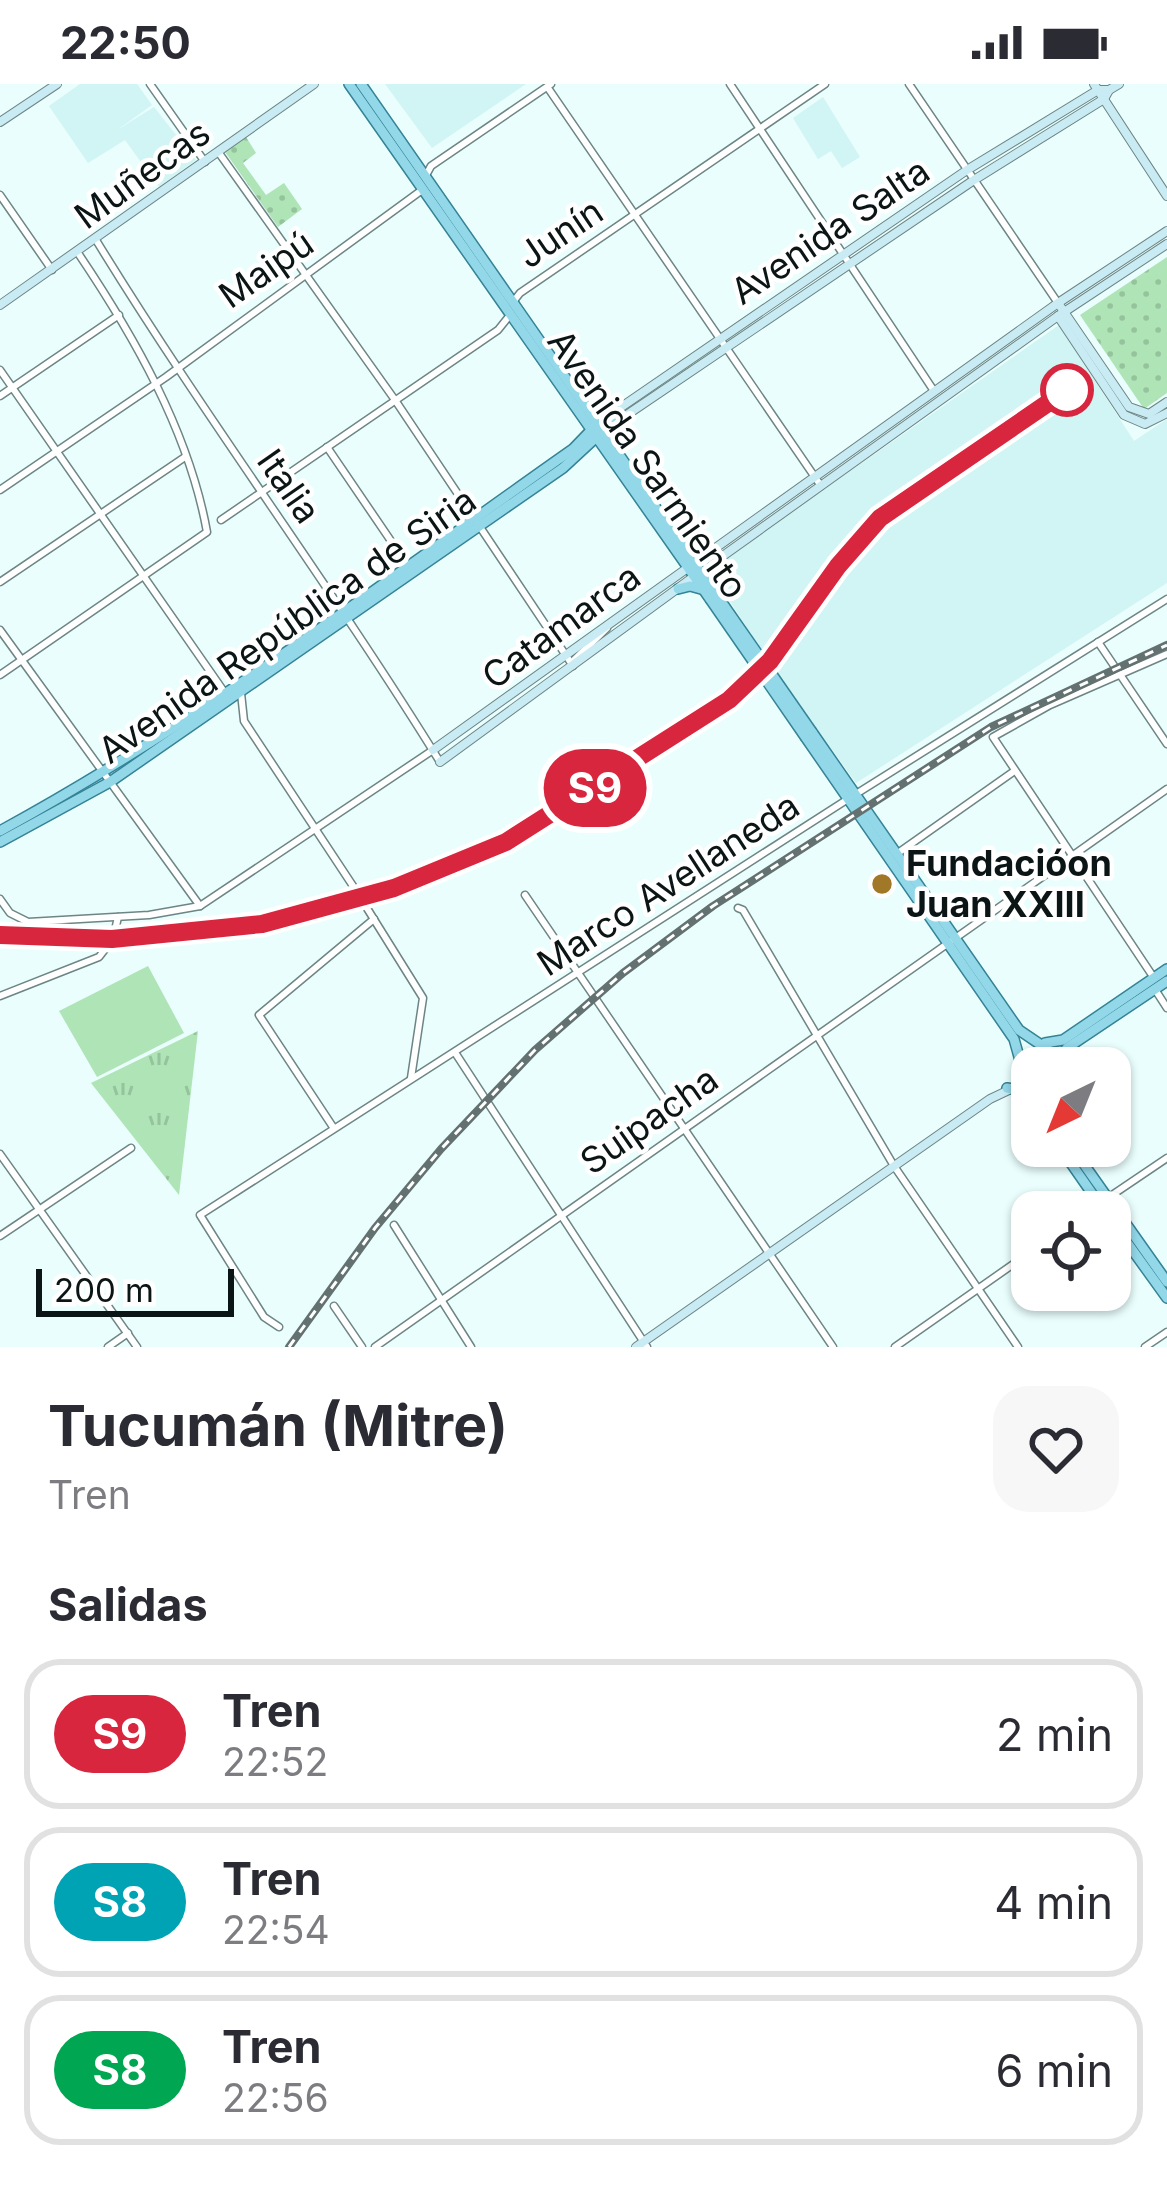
<!DOCTYPE html>
<html lang="es">
<head>
<meta charset="utf-8">
<style>
  body { margin:0; font-family:Inter,sans-serif; background:#f7f7f7; color:#2b2b33; height:100vh; display:flex; flex-direction:column; font-size:45px; white-space:nowrap }
  * { box-sizing:border-box; margin:0 }
  p { font-size:39px; color:#7c7c81 }
  .icon { flex:none; width:66px; height:66px; fill:none; stroke:currentColor; stroke-width:2; stroke-linecap:round; stroke-linejoin:round }
  .map { position:relative; height:1263px; overflow:hidden }
  .details { display:flex; flex-direction:column; background:#fff; flex:1 }
  .details>* { flex:none }
  .badge { padding:0 24px; border-radius:39px; font-size:42px; line-height:78px }
  .needle { width:78px; rotate:223deg }
  .controls { position:absolute; left:1011px; top:963px; display:grid; gap:24px }
  .controls a { display:grid; place-items:center; width:120px; height:120px; border-radius:24px; background:#fff; box-shadow:0 3px 9px #0004; font-size:60px }
  .scale { position:absolute; left:36px; bottom:30px; width:198px; box-sizing:border-box; padding-left:12px; border:6px solid #0c1515; border-top:0; font-size:33px; line-height:42px; white-space:nowrap; color:#0c1515; -webkit-text-stroke:9px #fff; paint-order:stroke }
  .map>.badge { position:absolute; translate:-50% -50%; box-shadow:0 0 0 6px #fff }
  h2 { padding:0 48px; font-size:45px; line-height:108px }
  .round { display:grid; place-items:center; flex:none; width:126px; height:126px; border-radius:36px; background:#f7f7f7 }
  .summary { display:flex; align-items:center; justify-content:space-between; height:204px; padding:0 48px }
  h1 { font-size:57px; font-weight:700; line-height:90px }
  ul { padding:0; list-style:none }
  li { display:flex; align-items:center; gap:36px; height:150px; margin:0 24px 18px; padding:0 24px; border:6px solid #e1e1e2; border-radius:36px }
  li div { flex:1 }
  li b { display:block; font-size:45px }
  li em { font-style:normal }
  li .badge { min-width:132px; font-weight:700; text-align:center }
  .status { display:flex; justify-content:space-between; align-items:center; height:84px; padding:0 60px; background:#fff; direction:ltr }
  .status svg { height:33px; fill:currentColor }
  .map>svg:first-child { display:block }
  .built { fill:#d0f5f4 }
  .grass { fill:url(#grass-tufts) }
  .park { fill:url(#park-dots) }
  .pitch { fill:#aee4b6 }
  .lines { fill:none; stroke-linecap:round; stroke-linejoin:round }
  .street-casing { stroke:#6d8584; stroke-width:9 }
  .secondary-casing { stroke:#6d8584; stroke-width:10 }
  .primary-casing { stroke:#358396; stroke-width:12 }
  .street { stroke:#fff; stroke-width:6 }
  .secondary { stroke:#c9ecf4; stroke-width:8 }
  .primary { stroke:#93d8e9; stroke-width:9 }
  .rail-casing { stroke:#637170; stroke-width:8 }
  .rail { stroke:#fff; stroke-width:3; stroke-dasharray:9; stroke-linecap:butt }
  .street-bridge-casing { stroke:#6d8584; stroke-width:9; stroke-linecap:butt }
  .primary-bridge-casing { stroke:#358396; stroke-width:12; stroke-linecap:butt }
  .street-bridge { stroke:#fff; stroke-width:6 }
  .primary-bridge { stroke:#93d8e9; stroke-width:9 }
  .line-casing { stroke:#fff; stroke-width:27 }
  .line { stroke:#d7263d; stroke-width:18 }
  .stop-dot { fill:#fff; stroke:#d7263d; stroke-width:6 }
  .poi-dot { fill:#a17827; stroke:#fff; stroke-width:4.5 }
  .labels { text-anchor:middle; stroke-width:9; stroke-linejoin:round; paint-order:stroke }
  .street-label { font-size:36px; fill:#0c1515; stroke:#fff }
  .poi-label { font-size:36px; font-weight:bold; fill:#0c1515; stroke:#fff; text-anchor:start }
</style>
</head>
<body>
<div class="status"><b>22:50</b><svg viewBox="0 0 49 12"><path d="M0 12V9h3v3zM5 12V6h3v6zM10 12V3h3v9zM15 12V0h3v12zM26 1h20v11H26zM47 4h2v5h-2z"/></svg></div>
<div class="map">
<svg width="1167" height="1263" viewBox="0 0 1167 1263">
  <defs>
    <pattern id="grass-tufts" width="24" height="20" patternUnits="userSpaceOnUse" patternTransform="scale(3)"><rect width="24" height="20" fill="#aee4b6"/><path d="M3 7l-1-3M5 7V3M7 7l1-3M15 17l-1-3M17 17v-4M19 17l1-3" fill="none" stroke="#94c39c"/></pattern>
    <pattern id="park-dots" width="8" height="8" patternUnits="userSpaceOnUse" patternTransform="scale(3)"><rect width="8" height="8" fill="#aee4b6"/><path d="M2 2h.1M6 6h.1" fill="none" stroke="#94c39c" stroke-width="1.8" stroke-linecap="round"/></pattern>
  </defs>
  <rect width="100%" height="100%" fill="#e9fefd"/>
  <g class="built">
    <polygon points="80,0 137,0 152,21 117,46 154,23 196,76 159,103 125,56 88,79 49,22"/>
    <polygon points="385,0 526,0 432,64"/>
    <polygon points="823,13 860,73 842,84 831,67 818,75 793,34"/>
    <polygon points="1059,241 1134,357 1167,335 1167,499 856,699 775,587 714,493 716,481"/>
  </g>
  <polygon class="grass" points="198,947 179,1111 91,999"/>
  <g class="park">
    <polygon points="246,53 256,69 243,79 266,111 284,99 302,125 278,143 225,68"/>
    <polygon points="1167,173 1167,309 1144,325 1080,231"/>
  </g>
  <polygon class="pitch" points="148,882 184,949 97,993 59,927"/>
  <g class="lines">
    <defs>
      <g id="street">
        <polyline points="150,0 205,78"/>
        <polyline points="730,0 934,307"/>
        <polyline points="909,0 1058,219"/>
        <polyline points="548,4 821,402"/>
        <polyline points="219,69 395,316 573,582"/>
        <polyline points="425,93 431,82 551,0"/>
        <polyline points="0,111 52,186"/>
        <path d="M96,156C205,334 330,500 440,678"/>
        <polyline points="513,218 520,209 825,0"/>
        <polyline points="0,286 225,609"/>
        <polyline points="0,312 119,231"/>
        <polyline points="327,363 408,482"/>
        <polyline points="0,406 166,293 422,106"/>
        <polyline points="221,436 498,246 510,231"/>
        <polyline points="0,498 185,373"/>
        <polyline points="0,546 200,822"/>
        <polyline points="1098,558 1167,660"/>
        <polyline points="571,579 607,544"/>
        <path d="M0,591L207,448C189,348 134,252 78,169"/>
        <polyline points="238,607 241,609 244,637 353,802"/>
        <polyline points="898,769 1013,688"/>
        <polyline points="525,811 833,1263"/>
        <polyline points="0,815 10,829 28,838 149,831 200,822 433,666"/>
        <polyline points="365,821 423,914 411,994"/>
        <polyline points="738,824 743,826 894,1082 1018,1263"/>
        <polyline points="1154,894 993,653 1050,621 1167,570"/>
        <polyline points="1156,907 1167,924"/>
        <polyline points="0,912 99,873 113,855 118,833"/>
        <polyline points="456,970 647,1263"/>
        <polyline points="333,1043 259,931 374,835"/>
        <polyline points="0,1070 137,1263"/>
        <polyline points="1087,1128 1167,1074"/>
        <polyline points="394,1141 471,1263"/>
        <polyline points="0,1152 131,1064"/>
        <polyline points="334,1222 362,1263"/>
        <polyline points="279,1243 264,1233 200,1131 848,715 1167,515"/>
        <polyline points="108,1263 128,1249"/>
        <polyline points="375,1263 1167,705"/>
        <polyline points="895,1263 1032,1167"/>
        <polyline points="1145,1263 1167,1248"/>
      </g>
      <g id="secondary">
        <polyline points="1094,0 1167,112"/>
        <polyline points="0,38 57,0"/>
        <polyline points="1058,219 1129,323 1149,330 1167,318"/>
        <polyline points="0,221 314,0"/>
        <polyline points="1058,232 1124,331 1145,340 1167,329"/>
        <polyline points="598,339 967,86 1098,6 1109,6"/>
        <polyline points="603,347 974,96 1104,15 1109,6 1119,0"/>
        <polyline points="713,479 1058,232 1167,160"/>
        <polyline points="433,666 1058,219 1167,147"/>
        <polyline points="440,678 696,491"/>
        <polyline points="636,1263 990,1015 1032,995"/>
      </g>
      <g id="primary">
        <polyline points="349,0 710,515"/>
        <polyline points="361,0 716,510"/>
        <polyline points="586,324 615,325"/>
        <polyline points="613,357 614,342 621,333"/>
        <polyline points="710,498 709,488 715,477"/>
        <polyline points="678,505 690,502 701,505"/>
        <polyline points="812,648 1019,946 1053,969 1053,984"/>
        <polyline points="806,654 1014,955 1032,1019"/>
        <path d="M0,747C202,637 385,497 573,365L598,339"/>
        <polyline points="0,758 110,698 563,384 603,347"/>
        <polyline points="1045,959 1063,956 1167,885"/>
        <polyline points="1054,980 1067,964 1167,897"/>
        <polyline points="1007,1004 1020,1006 1028,1014"/>
        <polyline points="1059,1062 1105,1128"/>
        <polyline points="1071,1062 1167,1198"/>
        <polyline points="1110,1135 1167,1214"/>
      </g>
    </defs>
    <use href="#street" class="street-casing"/>
    <use href="#secondary" class="secondary-casing"/>
    <use href="#primary" class="primary-casing"/>
    <use href="#street" class="street"/>
    <use href="#secondary" class="secondary"/>
    <use href="#primary" class="primary"/>
    <defs>
      <g id="rail">
        <path d="M0,851C235,868 418,820 615,691C653,667 693,643 729,615C774,580 806,529 838,482"/>
        <polyline points="289,1263 375,1144 441,1065 535,966 623,889 713,822 991,643 1167,561"/>
      </g>
    </defs>
    <use href="#rail" class="rail-casing"/>
    <use href="#rail" class="rail"/>
    <defs>
      <polyline id="street-bridge" points="353,802 365,821"/>
      <g id="primary-bridge">
        <polyline points="716,510 812,648"/>
        <polyline points="710,515 806,654"/>
      </g>
    </defs>
    <use href="#street-bridge" class="street-bridge-casing"/>
    <use href="#primary-bridge" class="primary-bridge-casing"/>
    <use href="#street-bridge" class="street-bridge"/>
    <use href="#primary-bridge" class="primary-bridge"/>
  </g>
  <g class="lines">
    <defs>
      <polyline id="line" points="0,851 112,855 262,840 394,804 506,758 729,616 770,577 838,482 880,434 1067,306"/>
    </defs>
    <use href="#line" class="line-casing"/>
    <use href="#line" class="line"/>
  </g>
  <circle class="stop-dot" cx="1067" cy="306" r="24"/>
  <circle class="poi-dot" cx="882" cy="800" r="12"/>
  <g class="labels">
    <g class="street-label">
      <text transform="translate(142 90) rotate(-36)" y="13">Muñecas</text>
      <text transform="translate(830 147) rotate(-34)" y="13">Avenida Salta</text>
      <text transform="translate(560 149) rotate(-34)" y="13">Junín</text>
      <text transform="translate(266 185) rotate(-35)" y="13">Maipú</text>
      <text transform="translate(648 380) rotate(55)" y="13">Avenida Sarmiento</text>
      <text transform="translate(289 402) rotate(55)" y="13">Italia</text>
      <text transform="translate(287 541) rotate(-35)" y="13">Avenida República de Siria</text>
      <text transform="translate(561 542) rotate(-36)" y="13">Catamarca</text>
      <text transform="translate(668 800) rotate(-33)" y="13">Marco Avellaneda</text>
      <text transform="translate(649 1036) rotate(-35)" y="13">Suipacha</text>
    </g>
    <g class="poi-label">
      <text x="906" y="792">Fundacióon<tspan x="906" dy="41">Juan XXIII</tspan></text>
    </g>
  </g>
</svg>
<div class="controls">
<a><svg class="needle" viewBox="-14 -14 28 28"><path d="M0-13l5 13h-10z" fill="#e53935"/><path d="M0 13l5-13h-10z" fill="#7c7c81"/></svg></a>
<a><svg class="icon" aria-label="locate" viewBox="0 0 24 24"><circle cx="12" cy="12" r="6"/><path d="M12 2v4M12 18v4M2 12h4M18 12h4"/></svg></a>
</div>
<div class="scale">200 m</div>
<b class="badge" style="left:595px;top:704px;background:#d7263d;color:#fff">S9</b>
</div>
<section class="details">
<div class="summary"><div><h1>Tucumán (Mitre)</h1><p>Tren</p></div><a class="round"><svg class="icon" aria-label="heart" viewBox="0 0 24 24"><path d="M12 20l-8-8c-3-5 5-10 8-4 3-6 11-1 8 4z"/></svg></a></div>
<h2>Salidas</h2>
<ul>
<li><span class="badge" style="background:#d7263d;color:#fff">S9</span><div><b>Tren</b><p>22:52</p></div><em>2 min</em></li>
<li><span class="badge" style="background:#00a3b4;color:#fff">S8</span><div><b>Tren</b><p>22:54</p></div><em>4 min</em></li>
<li><span class="badge" style="background:#00a651;color:#fff">S8</span><div><b>Tren</b><p>22:56</p></div><em>6 min</em></li>
</ul>
</section>
</body>
</html>
